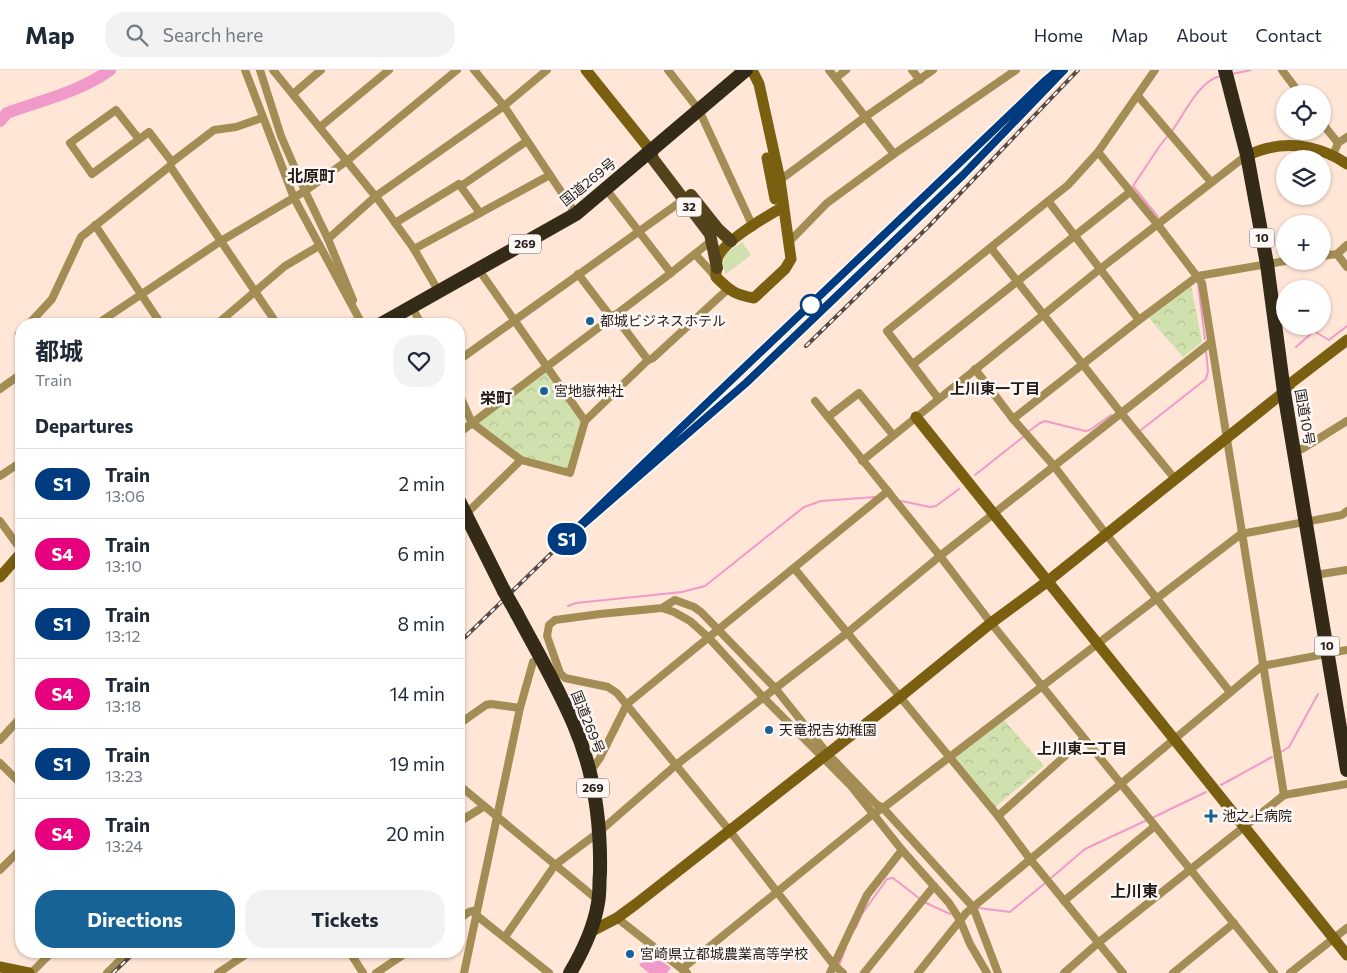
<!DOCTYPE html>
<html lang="en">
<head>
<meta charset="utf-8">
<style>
  body { margin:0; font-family:Commissioner,"Noto Sans JP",sans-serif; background:#f2f2f3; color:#1f2937; height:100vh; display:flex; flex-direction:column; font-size:19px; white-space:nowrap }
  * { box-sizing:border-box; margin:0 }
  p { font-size:16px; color:#747a83 }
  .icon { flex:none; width:28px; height:28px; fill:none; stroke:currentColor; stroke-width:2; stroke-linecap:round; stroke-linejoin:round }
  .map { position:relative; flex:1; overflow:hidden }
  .panel { position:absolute; left:15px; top:248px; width:450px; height:640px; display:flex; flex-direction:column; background:#fff; border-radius:20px; box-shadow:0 1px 4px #0004 }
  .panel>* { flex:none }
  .badge { padding:0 10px; border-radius:16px; font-size:18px; line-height:32px }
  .tools { position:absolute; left:1276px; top:15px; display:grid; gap:10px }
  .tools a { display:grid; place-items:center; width:55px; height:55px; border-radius:50%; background:#fff; box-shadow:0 1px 4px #0004; font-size:25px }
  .map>.badge { position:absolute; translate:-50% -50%; box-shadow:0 0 0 2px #fff }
  h2 { padding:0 20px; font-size:19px; line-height:45px }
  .round { display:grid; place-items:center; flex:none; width:52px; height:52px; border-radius:20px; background:#f2f2f3 }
  .summary { display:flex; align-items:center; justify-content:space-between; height:85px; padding:0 20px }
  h1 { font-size:24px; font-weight:700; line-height:38px }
  .button { display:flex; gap:10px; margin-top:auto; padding:10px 20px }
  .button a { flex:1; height:58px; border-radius:20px; background:#176396; color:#fff; font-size:20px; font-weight:700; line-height:58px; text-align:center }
  .button a+a { background:#f2f2f3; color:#1f2937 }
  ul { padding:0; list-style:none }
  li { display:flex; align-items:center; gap:15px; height:70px; padding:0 20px; border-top:1px solid #e0e1e3 }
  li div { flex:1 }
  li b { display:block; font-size:19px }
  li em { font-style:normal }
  li .badge { min-width:55px; font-weight:700; text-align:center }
  header { display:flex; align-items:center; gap:30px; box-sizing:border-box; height:70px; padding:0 25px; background:#fff; border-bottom:1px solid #e0e1e3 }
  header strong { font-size:24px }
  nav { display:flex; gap:28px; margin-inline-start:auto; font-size:18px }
  .search { width:350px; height:45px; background:#f2f2f3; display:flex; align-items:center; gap:12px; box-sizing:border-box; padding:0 18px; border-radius:20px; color:#747a83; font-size:19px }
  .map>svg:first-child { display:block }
  .green { fill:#d1e1ae }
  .park { fill:url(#park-crowns) }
  .water { fill:#f09ac9 }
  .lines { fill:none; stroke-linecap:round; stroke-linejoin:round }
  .stream { stroke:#f09ac9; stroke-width:2 }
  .river { stroke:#f09ac9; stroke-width:12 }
  .street { stroke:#a38d54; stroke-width:8 }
  .secondary { stroke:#7a5f10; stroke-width:11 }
  .primary { stroke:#52431b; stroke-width:12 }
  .highway { stroke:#332b17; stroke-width:14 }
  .rail-casing { stroke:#584b44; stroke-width:4 }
  .rail { stroke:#fdf8f5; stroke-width:2; stroke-dasharray:5.5; stroke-linecap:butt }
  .highway-bridge { stroke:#332b17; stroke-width:14 }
  .line-casing { stroke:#fff; stroke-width:11 }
  .line { stroke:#003b80; stroke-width:8 }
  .stop-dot { fill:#fff; stroke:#003b80; stroke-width:2.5 }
  .poi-dot { fill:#176396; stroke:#fdf8f5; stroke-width:2 }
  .labels { text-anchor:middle; stroke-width:5; stroke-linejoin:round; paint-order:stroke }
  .shield { fill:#fdf8f5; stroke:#655d59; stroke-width:1 }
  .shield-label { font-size:12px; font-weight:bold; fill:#241b16 }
  .street-label { font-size:14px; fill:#241b16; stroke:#fdf8f5 }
  .poi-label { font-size:14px; fill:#241b16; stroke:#fdf8f5; text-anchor:start }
  .neighbourhood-label { font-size:15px; font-weight:bold; fill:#241b16; stroke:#fdf8f5 }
  .quarter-label { font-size:16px; font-weight:bold; fill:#241b16; stroke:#fdf8f5 }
</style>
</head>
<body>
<header>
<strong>Map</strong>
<div class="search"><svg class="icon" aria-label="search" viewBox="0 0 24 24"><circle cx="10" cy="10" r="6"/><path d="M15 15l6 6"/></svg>Search here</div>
<nav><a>Home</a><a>Map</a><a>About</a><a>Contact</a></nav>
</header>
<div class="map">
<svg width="1347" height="903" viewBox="0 0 1347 903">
  <defs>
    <pattern id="park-crowns" width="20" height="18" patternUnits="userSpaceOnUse" patternTransform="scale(1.25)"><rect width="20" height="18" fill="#d1e1ae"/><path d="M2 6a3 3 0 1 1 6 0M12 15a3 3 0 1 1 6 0" fill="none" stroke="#b3c095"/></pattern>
  </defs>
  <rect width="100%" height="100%" fill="#ffe6d7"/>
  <polygon class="green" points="742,172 751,185 726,204 723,196 725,184"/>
  <g class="park">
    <polygon points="1191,215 1202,272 1183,287 1149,248"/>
    <polygon points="547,297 585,351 570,403 521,390 472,353"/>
    <polygon points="1004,650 1044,696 994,738 954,688"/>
  </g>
  <polygon class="water" points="650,882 671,898 667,903 649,903 639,895"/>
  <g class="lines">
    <g class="stream">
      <polyline points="1232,4 1251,0"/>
      <path d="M1172,61C1184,44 1199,11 1220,6"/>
      <polyline points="1158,147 1133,116 1159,77 1169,64"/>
      <polyline points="1198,214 1205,269"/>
      <polyline points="1296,277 1314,261 1329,270 1347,256"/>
      <polyline points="1141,360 1206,309 1208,301 1206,281"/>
      <polyline points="1029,361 1040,353 1045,351 1085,361 1090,360 1111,345"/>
      <polyline points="975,405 1023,367"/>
      <polyline points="901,431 930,437 936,436 959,419"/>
      <polyline points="568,536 576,533 682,522 705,516 804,437 821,431 875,427"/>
      <polyline points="1281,682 1289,677 1318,624"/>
      <polyline points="1221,715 1272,687"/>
      <polyline points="1154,747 1206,722"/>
      <polyline points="1051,808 1085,779 1145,751"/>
      <polyline points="924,832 950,844"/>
      <polyline points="979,838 1010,842 1044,814"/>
      <polyline points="855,859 862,844 887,809 893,808 920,829"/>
      <polyline points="839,896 846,877"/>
    </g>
    <path class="river" d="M0,51L7,43C43,30 79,22 110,0"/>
    <g class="street">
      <polyline points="245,0 294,128 362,254"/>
      <polyline points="260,0 281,66 305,121 328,169 353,230"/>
      <polyline points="273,0 380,132 414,179 439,222"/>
      <polyline points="474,0 504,36 576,144"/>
      <polyline points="668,0 699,40 753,157"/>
      <polyline points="829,0 894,84"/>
      <polyline points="912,0 920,10"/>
      <polyline points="1282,0 1300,24"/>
      <polyline points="836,8 846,0"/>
      <polyline points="293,24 321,0"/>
      <polyline points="1138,26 1211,112"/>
      <polyline points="1322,53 1338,73"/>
      <polyline points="320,57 389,0"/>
      <polyline points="139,69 116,40 70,73 92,104 149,62 172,92"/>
      <polyline points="1098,82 1158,155 1202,213 1284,725"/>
      <polyline points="1333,85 1338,73 1347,67"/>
      <polyline points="170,96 277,254"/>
      <polyline points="780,110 865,47 933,0"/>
      <polyline points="461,116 527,71"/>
      <polyline points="606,119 671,203"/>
      <polyline points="1049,132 1139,250"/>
      <polyline points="395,153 459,114 480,143"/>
      <polyline points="95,155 161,254"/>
      <polyline points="328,169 376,126 504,36 547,0"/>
      <polyline points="789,172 827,133 894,84 1016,0"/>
      <polyline points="991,178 1121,343 1175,409"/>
      <polyline points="414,179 550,105"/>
      <polyline points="695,184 716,207"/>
      <polyline points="1337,184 1347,197"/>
      <polyline points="1322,186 1337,184 1347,175"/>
      <polyline points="479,200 585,351"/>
      <polyline points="578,204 611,247"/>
      <polyline points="412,237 421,254"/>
      <polyline points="614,245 648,290"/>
      <polyline points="29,254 52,229 81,167 170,96 172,92 214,60 236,57 262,48"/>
      <polyline points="97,254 221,171 305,121 348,90 457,0"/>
      <polyline points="217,254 285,196 319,176"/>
      <polyline points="21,262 19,264 21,267"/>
      <polyline points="459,290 683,130"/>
      <polyline points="913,294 1130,122"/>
      <polyline points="975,299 1013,349 1054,396 1106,464 1230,622"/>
      <polyline points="0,319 21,304"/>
      <polyline points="459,324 472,353 521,390 570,403 585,351 648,290 653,288 728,219"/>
      <polyline points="938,328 887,261 1068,115 1098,82 1155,0"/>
      <polyline points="815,331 940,486 991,553 1274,903"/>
      <polyline points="828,347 859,323 893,365"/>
      <polyline points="1013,349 1139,250 1198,206 1285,191"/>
      <polyline points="459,363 671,203 711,171"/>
      <polyline points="1302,379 1347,351"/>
      <polyline points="862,391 1100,199 1247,85"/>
      <polyline points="0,406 21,392"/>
      <polyline points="466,444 521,390"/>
      <polyline points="0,451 21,480"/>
      <polyline points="794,498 998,746 1030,789 1123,903"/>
      <polyline points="1315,505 1347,500"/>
      <polyline points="662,538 674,542 690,551 709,568 763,627 851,716 902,780 949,833 960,850 970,874 987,903"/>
      <polyline points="459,654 486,635 491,634 520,638"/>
      <polyline points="0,670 21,647"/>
      <polyline points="0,693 21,714"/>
      <polyline points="590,702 600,688 627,634 888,421"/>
      <polyline points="459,715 599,831"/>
      <polyline points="998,746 1084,669"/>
      <polyline points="459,752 483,737"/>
      <polyline points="0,800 21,779"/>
      <polyline points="1064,831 1155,756"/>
      <polyline points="476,845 549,903"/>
      <polyline points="617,848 687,903"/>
      <polyline points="459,849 469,842 477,840"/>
      <polyline points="505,867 555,795 599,762 676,695 847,563 940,486 1210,273"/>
      <polyline points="349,881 363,903"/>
      <polyline points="682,899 873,744 883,738 1241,464 1342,445 1347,441"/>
      <polyline points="31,903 53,881"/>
      <polyline points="107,903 129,881"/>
      <polyline points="218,903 251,881"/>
      <polyline points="376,903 409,881"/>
      <polyline points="464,903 520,638 533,592"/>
      <polyline points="830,903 867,825 902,780"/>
      <polyline points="843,903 833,894 729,760 617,623 608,617 565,608 560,603 547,566 549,555 555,550 600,544 662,538 675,530 694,537 701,542 775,618 827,683 876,734 883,738 973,837 998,903"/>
      <polyline points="864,903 934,816"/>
      <polyline points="918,903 966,843 1262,596 1347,580"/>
      <polyline points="1064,903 1098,873 1284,725 1347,714"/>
      <polyline points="1173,903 1234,853"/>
      <polyline points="1290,903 1347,858"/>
    </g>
    <g class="secondary">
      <polyline points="586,0 651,81"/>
      <path d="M752,0L759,14L780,110L791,189L785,199L754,228C735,225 729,220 716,207C716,201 716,192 718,187C725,170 767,146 783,137"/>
      <path d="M1247,85C1254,83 1262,79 1269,78C1296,71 1325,79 1347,94"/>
      <polyline points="767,88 775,129"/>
      <polyline points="916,347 1347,885"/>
      <polyline points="0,507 21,483"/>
      <polyline points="590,862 617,848 636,834 900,627 991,553 1048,511 1284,322 1291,313 1347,270"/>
      <polyline points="0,897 29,903"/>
    </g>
    <g class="primary">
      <polyline points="651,81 653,89 710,164 717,198"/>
      <polyline points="691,125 718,159 731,171"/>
    </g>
    <g class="highway">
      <polyline points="1225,0 1247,85 1267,194 1284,322 1347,700"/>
      <polyline points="381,254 576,144 746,0"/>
      <polyline points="459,431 504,521"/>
      <path d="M517,544C536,580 558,617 574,655C594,701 601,753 600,803C599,813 600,823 598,833C594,858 583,881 570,903"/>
    </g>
    <defs>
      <g id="rail">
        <polyline points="806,276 930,155 1078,0"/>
        <polyline points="645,392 1039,16"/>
        <polyline points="459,573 565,470 746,313 963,105 1064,0"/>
        <polyline points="113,903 136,881"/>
      </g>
    </defs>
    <use href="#rail" class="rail-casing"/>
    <use href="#rail" class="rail"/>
    <polyline class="highway-bridge" points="504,521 517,544"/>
  </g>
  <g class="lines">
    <defs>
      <path id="line" d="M1058,0L1046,10C886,164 724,315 565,470L746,313L963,105L1064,0"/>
    </defs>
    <use href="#line" class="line-casing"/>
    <use href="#line" class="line"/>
  </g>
  <circle class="stop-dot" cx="811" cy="235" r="10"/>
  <g class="poi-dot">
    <circle cx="590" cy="251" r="5"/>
    <circle cx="544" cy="321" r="5"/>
    <circle cx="769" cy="660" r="5"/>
    <path d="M1208.5 738.5h5v5h5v5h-5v5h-5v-5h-5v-5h5z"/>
    <circle cx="630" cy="884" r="5"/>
  </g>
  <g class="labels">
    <g class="shield">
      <rect x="676.5" y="127.5" width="25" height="19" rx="4"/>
      <rect x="1249.5" y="158.5" width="25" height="19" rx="4"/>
      <rect x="509" y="164.5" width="32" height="19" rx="4"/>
      <rect x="1314.5" y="566.5" width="25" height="19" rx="4"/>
      <rect x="577" y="708.5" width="32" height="19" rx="4"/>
    </g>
    <g class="shield-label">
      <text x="689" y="141">32</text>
      <text x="1262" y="172">10</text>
      <text x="525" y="178">269</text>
      <text x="1327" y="580">10</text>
      <text x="593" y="722">269</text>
    </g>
    <g class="street-label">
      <text transform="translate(588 112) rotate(-39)" y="5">国道269号</text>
      <text transform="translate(1305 347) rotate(80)" y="5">国道10号</text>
      <text transform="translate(588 652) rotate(68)" y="5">国道269号</text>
    </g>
    <g class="poi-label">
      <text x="600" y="256">都城ビジネスホテル</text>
      <text x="554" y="326">宮地嶽神社</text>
      <text x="779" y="665">天竜祝吉幼稚園</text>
      <text x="1222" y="751">池之上病院</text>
      <text x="640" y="889">宮崎県立都城農業高等学校</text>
    </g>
    <g class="neighbourhood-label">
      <text x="995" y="324">上川東一丁目</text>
      <text x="1082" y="684">上川東二丁目</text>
    </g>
    <g class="quarter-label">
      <text x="311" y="112">北原町</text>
      <text x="496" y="334">栄町</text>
      <text x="1134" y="827">上川東</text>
    </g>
  </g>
</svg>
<div class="tools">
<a><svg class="icon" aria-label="locate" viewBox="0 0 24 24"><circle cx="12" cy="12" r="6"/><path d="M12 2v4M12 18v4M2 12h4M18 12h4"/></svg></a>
<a><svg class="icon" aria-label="layers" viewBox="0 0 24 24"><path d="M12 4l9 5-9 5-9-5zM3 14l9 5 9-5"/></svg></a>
<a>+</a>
<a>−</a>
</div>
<b class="badge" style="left:567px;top:469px;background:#003b80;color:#fff">S1</b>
<section class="panel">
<div class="summary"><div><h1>都城</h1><p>Train</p></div><a class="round"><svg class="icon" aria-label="heart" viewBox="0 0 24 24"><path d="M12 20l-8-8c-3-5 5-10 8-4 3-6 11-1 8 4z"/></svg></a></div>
<h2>Departures</h2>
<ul>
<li><span class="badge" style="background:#003b80;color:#fff">S1</span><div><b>Train</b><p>13:06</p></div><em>2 min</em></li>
<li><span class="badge" style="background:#e6007e;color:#fff">S4</span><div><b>Train</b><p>13:10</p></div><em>6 min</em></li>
<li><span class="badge" style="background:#003b80;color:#fff">S1</span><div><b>Train</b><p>13:12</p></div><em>8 min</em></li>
<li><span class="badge" style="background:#e6007e;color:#fff">S4</span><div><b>Train</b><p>13:18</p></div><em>14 min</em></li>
<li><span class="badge" style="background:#003b80;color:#fff">S1</span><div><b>Train</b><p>13:23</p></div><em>19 min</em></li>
<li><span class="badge" style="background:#e6007e;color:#fff">S4</span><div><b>Train</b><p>13:24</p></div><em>20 min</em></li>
</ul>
<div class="button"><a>Directions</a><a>Tickets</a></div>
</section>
</div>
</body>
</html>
